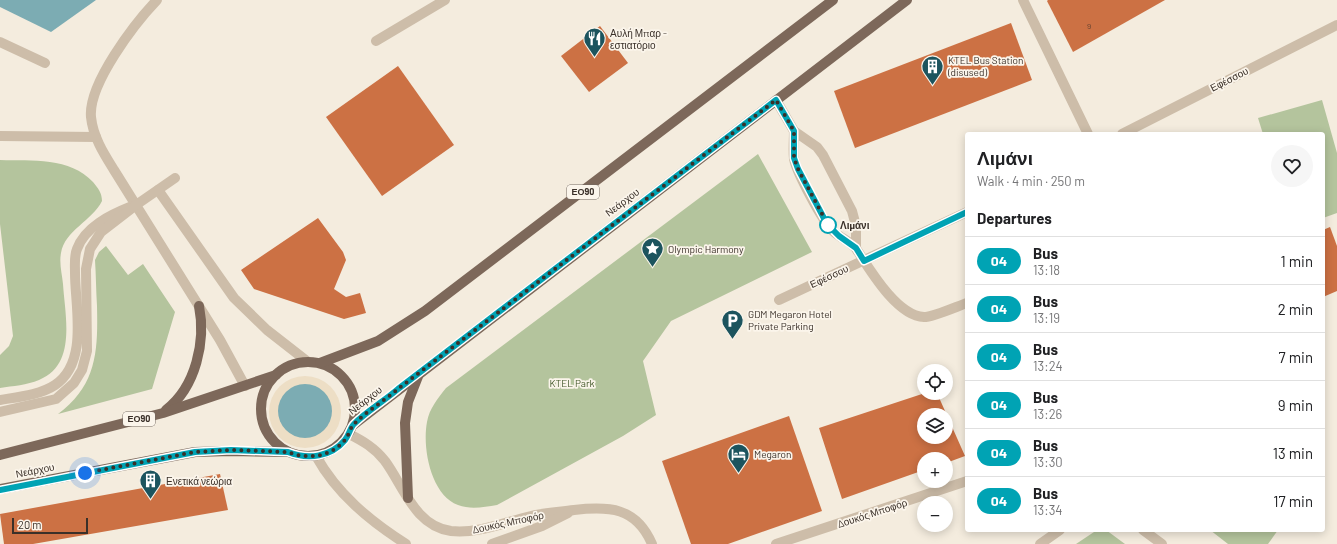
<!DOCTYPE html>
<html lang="en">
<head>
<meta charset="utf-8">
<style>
  body { margin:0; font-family:Barlow,sans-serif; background:#f6f6f6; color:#202124; height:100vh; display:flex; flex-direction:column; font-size:15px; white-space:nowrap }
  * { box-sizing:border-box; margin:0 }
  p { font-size:13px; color:#757577 }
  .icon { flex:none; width:22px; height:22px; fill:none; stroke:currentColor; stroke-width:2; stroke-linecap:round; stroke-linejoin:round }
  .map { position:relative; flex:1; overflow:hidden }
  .details { position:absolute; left:965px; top:132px; width:360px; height:400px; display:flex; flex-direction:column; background:#fff; border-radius:4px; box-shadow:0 2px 10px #0003 }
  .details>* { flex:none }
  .badge { padding:0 8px; border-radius:13px; font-size:14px; line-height:26px }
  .fabs { position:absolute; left:917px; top:364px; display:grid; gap:8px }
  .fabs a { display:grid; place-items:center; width:36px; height:36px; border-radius:50%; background:#fff; box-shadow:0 2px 10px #0003; font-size:20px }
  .scale { position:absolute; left:12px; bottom:10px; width:76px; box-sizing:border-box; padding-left:4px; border:2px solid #3a3029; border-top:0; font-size:11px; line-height:14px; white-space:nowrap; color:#3a3029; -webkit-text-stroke:3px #fbf5eb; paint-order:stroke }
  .you { position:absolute; width:20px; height:20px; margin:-10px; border:3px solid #fff; border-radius:50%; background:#1a73e8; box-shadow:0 0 0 6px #1a73e833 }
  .map>.badge { position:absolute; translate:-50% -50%; box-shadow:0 0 0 2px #fff }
  h2 { padding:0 12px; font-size:15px; line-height:36px }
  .round { display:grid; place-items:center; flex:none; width:42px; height:42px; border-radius:21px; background:#f6f6f6 }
  .headline { display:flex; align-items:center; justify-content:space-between; height:68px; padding:0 12px }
  h1 { font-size:19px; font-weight:600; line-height:30px }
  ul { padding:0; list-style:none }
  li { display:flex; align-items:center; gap:12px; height:48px; padding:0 12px; border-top:1px solid #e0e0e0 }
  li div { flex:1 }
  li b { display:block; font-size:15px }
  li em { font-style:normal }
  li .badge { min-width:44px; font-weight:700; text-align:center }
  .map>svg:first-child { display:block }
  .green { fill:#b4c49d }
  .plaza { fill:#eddec5 }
  .water { fill:#7cacb3 }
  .building { fill:#cc7144; fill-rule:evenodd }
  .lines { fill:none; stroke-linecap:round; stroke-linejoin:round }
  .lane { stroke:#cdbda9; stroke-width:10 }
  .street { stroke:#cdbda9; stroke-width:10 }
  .primary { stroke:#7d685a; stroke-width:10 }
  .line-casing { stroke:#fff; stroke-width:9 }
  .line { stroke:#00a3b4; stroke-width:6 }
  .walk { stroke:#3a3029; stroke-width:4; stroke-dasharray:0 7.2 }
  .stop-dot { fill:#fff; stroke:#00a3b4; stroke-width:2 }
  .labels { text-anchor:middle; stroke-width:3.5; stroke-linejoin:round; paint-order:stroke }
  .number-label { font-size:8px; fill:#5e4030 }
  .shield { fill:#fbf5eb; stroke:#746b63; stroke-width:1 }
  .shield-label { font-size:9px; font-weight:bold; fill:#3a3029 }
  .poi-label { font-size:10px; fill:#3a3029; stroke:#fbf5eb; text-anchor:start }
  .street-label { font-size:10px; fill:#3a3029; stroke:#fbf5eb }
  .stop-label { font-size:10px; font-weight:bold; fill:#3a3029; stroke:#fbf5eb; text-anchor:start }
  .park-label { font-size:10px; fill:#455a2c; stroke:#fbf5eb }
</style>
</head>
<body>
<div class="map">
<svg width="1337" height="544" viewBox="0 0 1337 544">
  <rect width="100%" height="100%" fill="#f4ecde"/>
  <g class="green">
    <polygon points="1322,100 1337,153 1337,213 1323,218 1323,134 1263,134 1258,118"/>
    <path d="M758,154L812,252L671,321L643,361L656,415L623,436L497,505C484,507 471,510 458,505C431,495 422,448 427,422C429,409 438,398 446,388Z"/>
    <path d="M0,160C32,161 70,157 93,182C98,188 102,193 102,201C92,221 65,230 61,253C59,263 62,274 63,284C65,316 77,365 39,380C27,385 13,386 0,388V355L9,346L13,336L0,224Z"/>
    <path d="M106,246L128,275L143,264L175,312L152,389L58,414C97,385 98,351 97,306C96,291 96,275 95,260L99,252Z"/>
    <polygon points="1097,530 1106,530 1125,544 1076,544"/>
    <polygon points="1210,530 1278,530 1268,544 1228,544"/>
  </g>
  <circle class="plaza" cx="305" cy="412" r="36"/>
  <g class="water">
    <polygon points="0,0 96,0 51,32 0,7"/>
    <circle cx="305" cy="411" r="27"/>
  </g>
  <g class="building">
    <polygon points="1048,0 1165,0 1073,52 1047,1"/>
    <polygon points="1011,23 1032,80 855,148 834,91"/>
    <polygon points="600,26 628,63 589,92 561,56"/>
    <polygon points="398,66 454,145 382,196 326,117"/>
    <polygon points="318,218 343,252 346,260 334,289 346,297 360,293 366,313 344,319 254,289 241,270"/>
    <polygon points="1330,227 1337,246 1337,291 1323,297 1323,230"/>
    <path d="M925,393H937L965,456L946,463V459H924V470L842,499L819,428ZM924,415H946V437H924Z"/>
    <polygon points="789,416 822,511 728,544 691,544 662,461"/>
    <polygon points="220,474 228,510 33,544 4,544 0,514"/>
  </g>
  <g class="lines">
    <g class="lane">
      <path d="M157,0C135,23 88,84 91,117C93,137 104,154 114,170L220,340L245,386"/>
      <polyline points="376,41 445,0"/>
      <polyline points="0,42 45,63"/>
      <polyline points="776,100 794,131 817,147 823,155 852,211 856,226 856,248"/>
      <path d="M794,131C794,140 793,150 794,159C797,173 822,221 833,231C840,238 852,242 857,250C870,270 897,316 924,317C931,318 958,306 967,303"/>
      <polyline points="0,136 96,137"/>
      <polyline points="158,190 234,298 267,330 308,362"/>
      <path d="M0,400C18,397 40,395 55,385C89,362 75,307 75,273C75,265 74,256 77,249C85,227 110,215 130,207"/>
      <polyline points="0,412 56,399 74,383 82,370 87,351 86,269 90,249 101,232 136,205 175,178"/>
    </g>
    <g class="street">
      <polyline points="1023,0 1088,134"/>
      <polyline points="1122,134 1337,25"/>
      <polyline points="779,300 967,212"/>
      <path d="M349,434C363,441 375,448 385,461C404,487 415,526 451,531C478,534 505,522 531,516C545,513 560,512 574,510C609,506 636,507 652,544"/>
      <path d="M316,456C337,494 370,521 406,544"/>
      <polyline points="1143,530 1162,544"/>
      <polyline points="492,544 542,526 568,513"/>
      <polyline points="776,544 967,481"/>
      <polyline points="1040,544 1060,530"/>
    </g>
    <g class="primary">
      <circle cx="308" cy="409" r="47"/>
      <polyline points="320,363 378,341 425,311 833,0"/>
      <path d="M166,410C196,387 206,341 199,306"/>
      <polyline points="353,425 907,0"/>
      <polyline points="0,455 163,413 276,375"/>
      <polyline points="0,489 195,452 231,451 288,452"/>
      <polyline points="408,498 405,423 408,402 419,374"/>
    </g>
  </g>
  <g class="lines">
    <defs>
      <path id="line" d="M0,490L195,452L231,450L288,452C308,460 331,457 345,440C349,435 350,428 354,424C367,411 384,401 398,389L776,100L794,131V158L798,169L827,224L839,236L856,248L864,261L967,212"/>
    </defs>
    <use href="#line" class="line-casing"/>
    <use href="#line" class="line"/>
    <path class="walk" d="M85,473L195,452L231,450L288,452C308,460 331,457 345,440C349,435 350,428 354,424C367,411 384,401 398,389L776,100L794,131V158L798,169L828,225"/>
  </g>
  <defs>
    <symbol id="restaurant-pin" viewBox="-11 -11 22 30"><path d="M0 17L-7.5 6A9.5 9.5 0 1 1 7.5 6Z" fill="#1c545e" stroke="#fbf5eb"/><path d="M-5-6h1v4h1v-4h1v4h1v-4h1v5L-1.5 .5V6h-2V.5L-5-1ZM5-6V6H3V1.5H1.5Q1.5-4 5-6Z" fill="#fff"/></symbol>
    <symbol id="building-pin" viewBox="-11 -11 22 30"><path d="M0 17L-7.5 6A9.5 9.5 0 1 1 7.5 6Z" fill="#1c545e" stroke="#fbf5eb"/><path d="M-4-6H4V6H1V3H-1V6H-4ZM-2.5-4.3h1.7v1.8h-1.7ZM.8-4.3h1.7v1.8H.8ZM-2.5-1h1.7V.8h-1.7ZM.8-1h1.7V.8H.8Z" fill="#fff"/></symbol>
    <symbol id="sight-pin" viewBox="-11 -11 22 30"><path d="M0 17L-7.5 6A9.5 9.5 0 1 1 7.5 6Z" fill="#1c545e" stroke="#fbf5eb"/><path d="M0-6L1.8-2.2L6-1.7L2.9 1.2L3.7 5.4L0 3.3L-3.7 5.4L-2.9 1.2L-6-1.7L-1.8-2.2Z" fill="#fff"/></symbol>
    <symbol id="parking-pin" viewBox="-11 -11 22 30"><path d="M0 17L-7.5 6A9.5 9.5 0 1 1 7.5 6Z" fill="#1c545e" stroke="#fbf5eb"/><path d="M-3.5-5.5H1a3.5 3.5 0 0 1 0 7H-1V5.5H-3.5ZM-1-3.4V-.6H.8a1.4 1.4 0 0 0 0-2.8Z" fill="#fff"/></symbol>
    <symbol id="hotel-pin" viewBox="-11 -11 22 30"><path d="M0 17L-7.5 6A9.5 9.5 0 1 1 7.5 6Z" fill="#1c545e" stroke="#fbf5eb"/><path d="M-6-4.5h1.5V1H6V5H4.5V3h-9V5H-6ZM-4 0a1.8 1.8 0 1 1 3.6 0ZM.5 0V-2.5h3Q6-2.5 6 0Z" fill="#fff"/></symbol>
  </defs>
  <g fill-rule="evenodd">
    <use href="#restaurant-pin" x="582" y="26" width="25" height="34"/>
    <use href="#building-pin" x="920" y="54" width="25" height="34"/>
    <use href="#sight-pin" x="640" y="236" width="25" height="34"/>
    <use href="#parking-pin" x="720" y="308" width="25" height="34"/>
    <use href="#hotel-pin" x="726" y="442" width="25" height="34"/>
    <use href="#building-pin" x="138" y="468" width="25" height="34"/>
  </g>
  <circle class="stop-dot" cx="828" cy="225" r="8"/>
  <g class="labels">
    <g class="number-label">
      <text x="1089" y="29">9</text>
    </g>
    <g class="shield">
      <rect x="567" y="185" width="32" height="14" rx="3"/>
      <rect x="123" y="412" width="32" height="14" rx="3"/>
    </g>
    <g class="shield-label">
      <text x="583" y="195">ΕΟ90</text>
      <text x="139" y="422">ΕΟ90</text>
    </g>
    <g class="poi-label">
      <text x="610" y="37">Αυλή Μπαρ -<tspan x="610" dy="12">εστιατόριο</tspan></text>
      <text x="948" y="64">KTEL Bus Station<tspan x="948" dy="12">(disused)</tspan></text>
      <text x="668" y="253">Olympic Harmony</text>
      <text x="748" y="318">GDM Megaron Hotel<tspan x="748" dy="12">Private Parking</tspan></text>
      <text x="754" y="458">Megaron</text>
      <text x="166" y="485">Ενετικά νεώρια</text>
    </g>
    <g class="street-label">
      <text transform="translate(1229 79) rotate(-27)" y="4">Εφέσσου</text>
      <text transform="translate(622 202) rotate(-37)" y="4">Νεάρχου</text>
      <text transform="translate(829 276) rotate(-25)" y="4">Εφέσσου</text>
      <text transform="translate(365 400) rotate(-38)" y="4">Νεάρχου</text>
      <text transform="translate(35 470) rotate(-11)" y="4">Νεάρχου</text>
      <text transform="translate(872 513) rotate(-18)" y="4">Δουκός Μποφόρ</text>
      <text transform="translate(508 522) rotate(-12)" y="4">Δουκός Μποφόρ</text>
    </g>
    <g class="stop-label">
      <text x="840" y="229">Λιμάνι</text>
    </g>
    <g class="park-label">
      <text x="572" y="387">KTEL Park</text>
    </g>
  </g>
</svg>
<div class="fabs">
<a><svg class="icon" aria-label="locate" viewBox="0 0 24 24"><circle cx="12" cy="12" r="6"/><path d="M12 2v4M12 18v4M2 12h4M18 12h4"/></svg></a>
<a><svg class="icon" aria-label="layers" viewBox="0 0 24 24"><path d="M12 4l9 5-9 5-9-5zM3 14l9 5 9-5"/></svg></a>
<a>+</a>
<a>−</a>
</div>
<div class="scale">20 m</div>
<div class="you" style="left:85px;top:473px"></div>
<section class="details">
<div class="headline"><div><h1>Λιμάνι</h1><p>Walk · 4 min · 250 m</p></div><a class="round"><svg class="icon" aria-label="heart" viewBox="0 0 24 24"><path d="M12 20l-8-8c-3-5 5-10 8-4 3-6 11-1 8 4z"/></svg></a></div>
<h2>Departures</h2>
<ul>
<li><span class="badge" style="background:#00a3b4;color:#fff">04</span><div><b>Bus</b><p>13:18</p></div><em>1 min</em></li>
<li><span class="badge" style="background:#00a3b4;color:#fff">04</span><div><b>Bus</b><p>13:19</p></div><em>2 min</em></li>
<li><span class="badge" style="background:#00a3b4;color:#fff">04</span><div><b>Bus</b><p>13:24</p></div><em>7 min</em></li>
<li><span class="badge" style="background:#00a3b4;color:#fff">04</span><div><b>Bus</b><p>13:26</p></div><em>9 min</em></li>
<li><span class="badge" style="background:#00a3b4;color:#fff">04</span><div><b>Bus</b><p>13:30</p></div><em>13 min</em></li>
<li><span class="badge" style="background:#00a3b4;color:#fff">04</span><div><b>Bus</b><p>13:34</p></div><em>17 min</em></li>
</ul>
</section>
</div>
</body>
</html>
